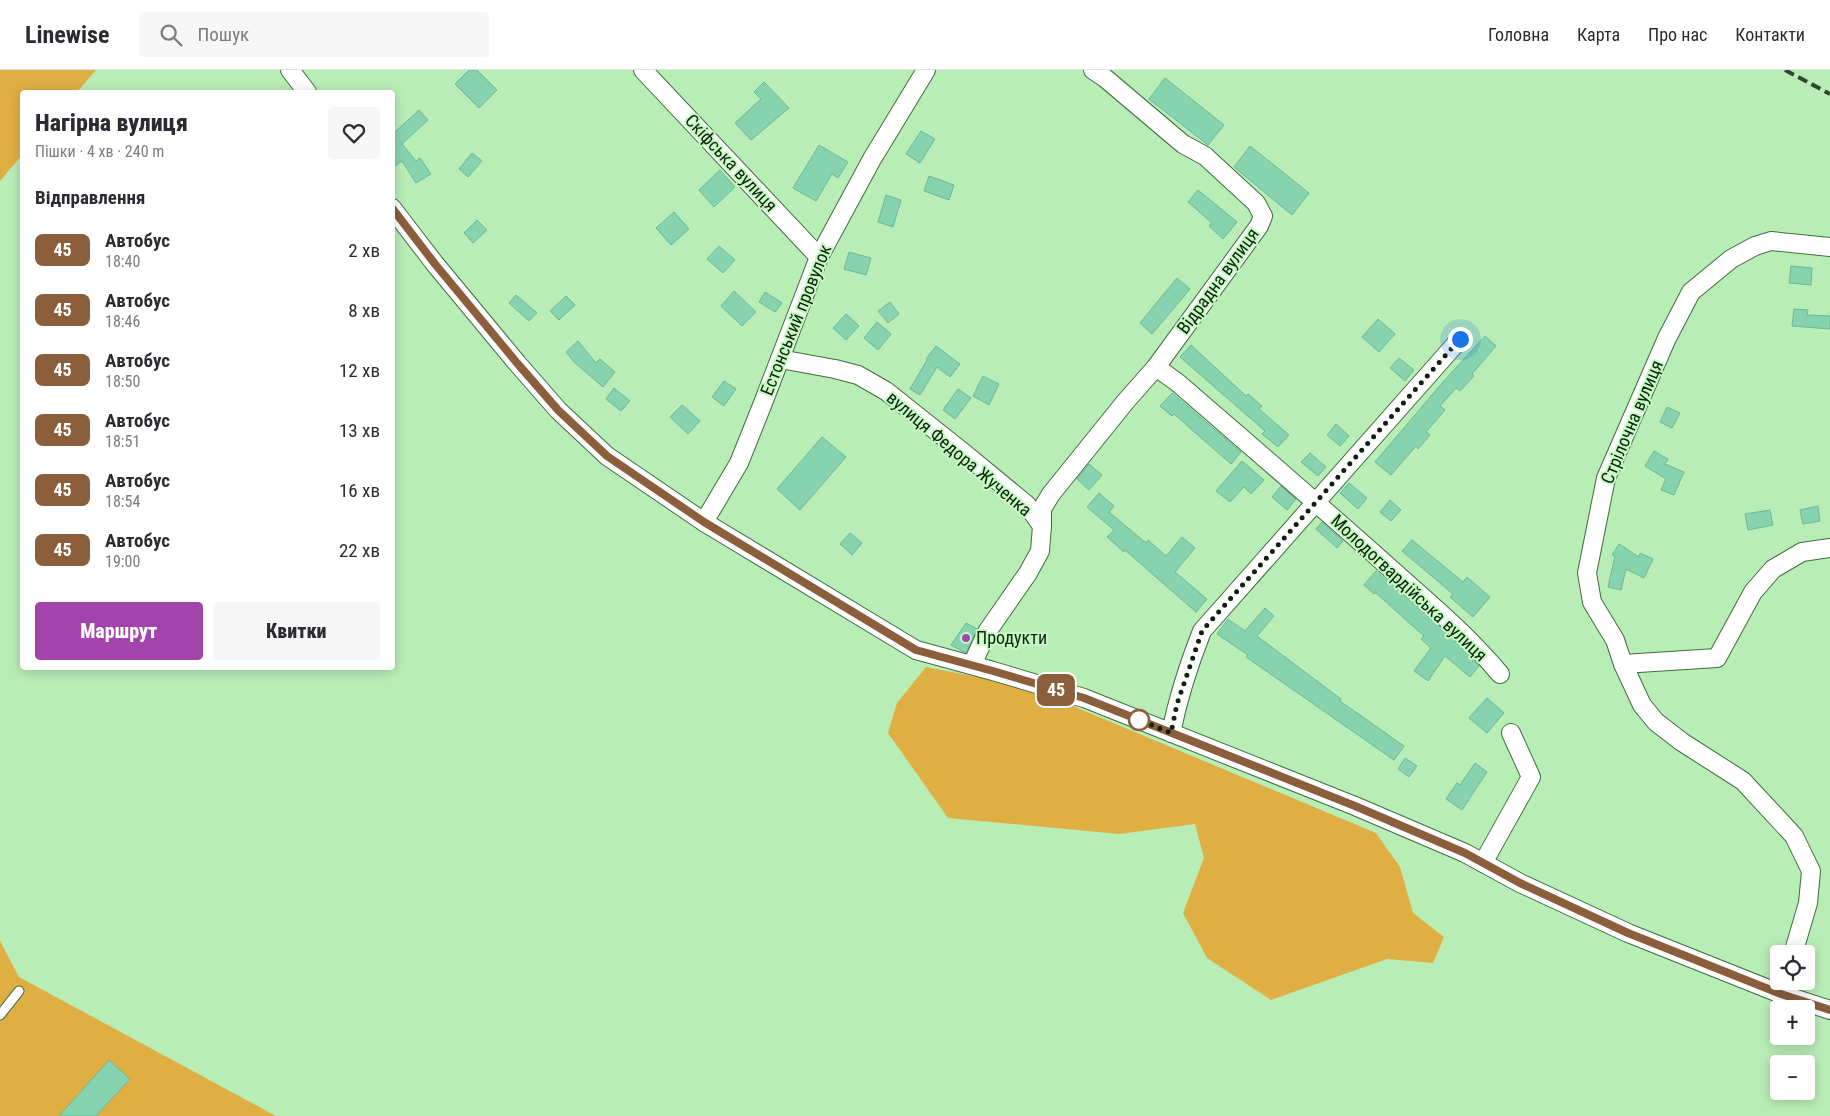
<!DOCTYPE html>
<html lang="uk">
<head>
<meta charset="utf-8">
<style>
  body { margin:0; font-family:"Roboto Condensed",sans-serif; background:#f7f7f7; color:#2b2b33; height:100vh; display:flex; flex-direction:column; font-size:19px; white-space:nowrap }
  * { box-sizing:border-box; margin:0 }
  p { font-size:16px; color:#7c7c81 }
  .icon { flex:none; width:28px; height:28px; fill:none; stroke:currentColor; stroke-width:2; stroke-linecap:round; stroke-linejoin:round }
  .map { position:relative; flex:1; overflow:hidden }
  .drawer { position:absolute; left:20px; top:20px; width:375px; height:580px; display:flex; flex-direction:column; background:#fff; border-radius:5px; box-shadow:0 2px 12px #0003 }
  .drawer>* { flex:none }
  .badge { padding:0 10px; border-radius:8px; font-size:18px; line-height:32px }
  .controls { position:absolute; left:1770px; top:875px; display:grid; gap:10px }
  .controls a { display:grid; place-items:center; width:45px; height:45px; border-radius:5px; background:#fff; box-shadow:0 2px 12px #0003; font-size:25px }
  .you { position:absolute; width:25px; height:25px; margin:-12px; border:4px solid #fff; border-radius:50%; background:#1a73e8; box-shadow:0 0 0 8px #1a73e833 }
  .map>.badge { position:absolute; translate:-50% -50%; box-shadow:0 0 0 2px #fff }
  h2 { padding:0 15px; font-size:19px; line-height:45px }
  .round { display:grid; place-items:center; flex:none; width:52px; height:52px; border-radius:5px; background:#f7f7f7 }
  .overview { display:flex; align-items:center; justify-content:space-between; height:85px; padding:0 15px }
  h1 { font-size:24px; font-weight:800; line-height:38px }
  .action { display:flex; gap:10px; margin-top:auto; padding:10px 15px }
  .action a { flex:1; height:58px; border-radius:5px; background:#a344ad; color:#fff; font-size:20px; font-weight:800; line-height:58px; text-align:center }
  .action a+a { background:#f7f7f7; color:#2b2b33 }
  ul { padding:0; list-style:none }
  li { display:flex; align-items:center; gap:15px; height:60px; padding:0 15px }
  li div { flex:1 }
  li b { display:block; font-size:19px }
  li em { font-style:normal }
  li .badge { min-width:55px; font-weight:700; text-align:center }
  header { display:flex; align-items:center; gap:30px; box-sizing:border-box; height:70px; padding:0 25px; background:#fff; border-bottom:1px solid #e1e1e2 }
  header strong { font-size:24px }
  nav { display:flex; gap:28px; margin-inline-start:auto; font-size:18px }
  .search { width:350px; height:45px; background:#f7f7f7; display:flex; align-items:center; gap:12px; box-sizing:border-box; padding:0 18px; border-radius:5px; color:#7c7c81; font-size:19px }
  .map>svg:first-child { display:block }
  .green { fill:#e0af44 }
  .building { fill:#87d3b0; stroke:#6db896 }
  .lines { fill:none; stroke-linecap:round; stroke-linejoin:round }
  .lane-casing { stroke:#3f6e3e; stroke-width:11 }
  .street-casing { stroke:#3f6e3e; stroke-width:20 }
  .lane { stroke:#fff; stroke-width:9 }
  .street { stroke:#fff; stroke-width:18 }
  .rail { stroke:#2d462c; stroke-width:4; stroke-dasharray:10 5; stroke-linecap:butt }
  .line-casing { stroke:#fff; stroke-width:11 }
  .line { stroke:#8b5e3c; stroke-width:8 }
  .walk { stroke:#0f220e; stroke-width:5; stroke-dasharray:0 9 }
  .poi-dot { fill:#a344ad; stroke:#c6fac3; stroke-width:2 }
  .stop-dot { fill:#fff; stroke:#8b5e3c; stroke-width:2.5 }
  .labels { text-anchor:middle; stroke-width:4; stroke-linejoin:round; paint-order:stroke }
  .street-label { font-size:18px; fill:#0f220e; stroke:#c6fac3 }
  .poi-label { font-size:18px; fill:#0f220e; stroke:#c6fac3; text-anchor:start }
</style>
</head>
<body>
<header>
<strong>Linewise</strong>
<div class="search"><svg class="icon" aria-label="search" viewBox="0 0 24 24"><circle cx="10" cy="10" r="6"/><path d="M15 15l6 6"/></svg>Пошук</div>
<nav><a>Головна</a><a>Карта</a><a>Про нас</a><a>Контакти</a></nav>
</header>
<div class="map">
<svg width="1830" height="1046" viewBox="0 0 1830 1046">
  <rect width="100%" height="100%" fill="#b9edb6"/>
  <g class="green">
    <polygon points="0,0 96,0 77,22 22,22 22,85 0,111"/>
    <polygon points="926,597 1025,616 1376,763 1400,797 1413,843 1444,867 1433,893 1387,889 1271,930 1207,888 1183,843 1204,788 1195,754 1119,764 948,748 888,663 897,633"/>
    <polygon points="0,871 19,907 276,1046 0,1046"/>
  </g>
  <g class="building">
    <polygon points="469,0 477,0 497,20 479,38 455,14"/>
    <polygon points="1165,8 1224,55 1208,75 1149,29"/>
    <polygon points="764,12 789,38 751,70 735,53 761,29 754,22"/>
    <polygon points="419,40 428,50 402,74 416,91 420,88 431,104 416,113 402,91 392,98 392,61 394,63"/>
    <polygon points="921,61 935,69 920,93 906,84"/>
    <polygon points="819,75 848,92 838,108 832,104 816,131 793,118"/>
    <polygon points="1250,76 1309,123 1292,145 1234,97"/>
    <polygon points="472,83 482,91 468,107 459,99"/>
    <polygon points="720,100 735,117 714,137 699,120"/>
    <polygon points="929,106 954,115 949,130 924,121"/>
    <polygon points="1198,120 1237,152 1223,169 1209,156 1212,153 1188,132"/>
    <polygon points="886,125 901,130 893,157 878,152"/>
    <polygon points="674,142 689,159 671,175 656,158"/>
    <polygon points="477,150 487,160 473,173 464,163"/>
    <polygon points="719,176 735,190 723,203 707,189"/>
    <polygon points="849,182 871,188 866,205 844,199"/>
    <polygon points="1791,196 1812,198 1811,215 1789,213"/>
    <polygon points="1177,208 1190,219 1152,264 1140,253"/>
    <polygon points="734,221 756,242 742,256 721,236"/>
    <polygon points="765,222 782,233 775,242 759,232"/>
    <polygon points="516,225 537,243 529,251 509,233"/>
    <polygon points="566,226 575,235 559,250 550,241"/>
    <polygon points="890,232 899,244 888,253 878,241"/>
    <polygon points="1794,239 1808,240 1807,245 1830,246 1830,259 1792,256"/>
    <polygon points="846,244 859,256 846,270 833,258"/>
    <polygon points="1378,249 1395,264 1379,282 1362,267"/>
    <polygon points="877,252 891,264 878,280 864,268"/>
    <polygon points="1485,266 1496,276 1472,304 1474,306 1460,321 1456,318 1440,336 1445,340 1426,362 1430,365 1418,379 1416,376 1391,405 1375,392 1443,312"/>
    <polygon points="578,271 596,293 600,289 615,302 603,317 574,292 566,282"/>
    <polygon points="1191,275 1246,326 1248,324 1262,336 1259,339 1289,365 1278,377 1262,364 1265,361 1180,287"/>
    <polygon points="936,276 960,294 950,307 937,297 920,325 910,319 927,290 926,289"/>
    <polygon points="1399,288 1414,300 1405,311 1390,298"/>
    <polygon points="983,306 999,314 989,335 973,326"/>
    <polygon points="724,311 736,319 724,336 712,327"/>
    <polygon points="614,318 630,331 621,341 606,329"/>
    <polygon points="958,319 971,328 955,349 943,340"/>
    <polygon points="1172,323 1241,382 1231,394 1174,344 1172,346 1160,336"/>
    <polygon points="682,335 700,351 688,364 670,347"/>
    <polygon points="1667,337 1680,343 1672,358 1660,352"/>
    <polygon points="1336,354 1349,366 1340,376 1327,365"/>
    <polygon points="822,367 846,387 800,440 777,419"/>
    <polygon points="1654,381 1668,389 1665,394 1684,402 1674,425 1661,420 1666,409 1645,396"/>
    <polygon points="1310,383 1326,397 1318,406 1301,392"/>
    <polygon points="1242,391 1264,410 1251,424 1244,417 1230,432 1216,421"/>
    <polygon points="1089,394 1102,405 1089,420 1077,409"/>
    <polygon points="1349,413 1367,428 1358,439 1340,423"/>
    <polygon points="1281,416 1296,429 1287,440 1272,427"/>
    <polygon points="1099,423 1114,436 1109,442 1146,473 1148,470 1166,486 1182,467 1195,478 1175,502 1207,529 1196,542 1125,480 1124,482 1107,467 1114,460 1087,437"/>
    <polygon points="1390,430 1401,440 1391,451 1380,442"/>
    <polygon points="1818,436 1820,451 1803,454 1800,440"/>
    <polygon points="1770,440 1773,455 1748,460 1745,444"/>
    <polygon points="1322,452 1343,471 1337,478 1316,459"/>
    <polygon points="850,463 862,473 852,485 840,474"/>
    <polygon points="1412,470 1463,512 1467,507 1490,527 1473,547 1450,527 1453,524 1402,481"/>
    <polygon points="1619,474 1639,487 1640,483 1653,489 1644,508 1626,499 1621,520 1608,517 1615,486 1612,485"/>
    <polygon points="1376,501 1448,564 1479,596 1470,607 1445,586 1428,611 1414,601 1431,578 1421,569 1424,566 1376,523 1374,524 1364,515"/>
    <polygon points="1265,538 1274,546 1257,566 1341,629 1340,631 1404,676 1394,690 1246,587 1248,585 1217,564 1228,549 1245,561"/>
    <polygon points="966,553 977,559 966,583 951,575"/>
    <polygon points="1487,628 1504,643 1487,663 1469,648"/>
    <polygon points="1405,688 1417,696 1409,707 1398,699"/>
    <polygon points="1475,693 1487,702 1462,740 1446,729 1457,713 1460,715"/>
    <polygon points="109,990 130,1009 96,1046 59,1046"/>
  </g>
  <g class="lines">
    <defs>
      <polyline id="lane" points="0,945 19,921"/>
      <g id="street">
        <polyline points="290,0 307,22"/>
        <polyline points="643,0 819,187"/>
        <polyline points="392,138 435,194 517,293 558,340 607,386 704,452 916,580 993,601 1084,628 1355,736 1465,783 1520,813 1628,863 1781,924 1830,940"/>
        <polyline points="780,289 835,299 858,305 886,321 964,383 1027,435 1042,456 1040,481 1028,503 987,562 972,595"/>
        <path d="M1156,297L1178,313C1246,372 1315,431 1382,491C1422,527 1465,562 1500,604"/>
        <polyline points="704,452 739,393 763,333 819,187 872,89 926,0"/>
        <polyline points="1042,456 1042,439 1051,424 1126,331 1156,297 1259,156 1263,146 1256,133 1205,86 1183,74 1105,8 1093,0"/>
        <polyline points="1623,594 1717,588 1753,522 1773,499 1802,482 1830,478"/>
        <path d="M1171,663C1178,628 1189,594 1202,561L1460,269"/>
        <polyline points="1483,793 1531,707 1511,663"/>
        <polyline points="1793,884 1808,833 1811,801 1794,766 1743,711 1682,672 1656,652 1642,635 1623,594 1615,570 1592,532 1587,503 1606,408 1667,268 1691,222 1731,189 1755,176 1771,171 1830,177"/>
      </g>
    </defs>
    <use href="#lane" class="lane-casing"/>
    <use href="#street" class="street-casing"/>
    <use href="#lane" class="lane"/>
    <use href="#street" class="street"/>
    <polyline class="rail" points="1785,0 1830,24"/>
  </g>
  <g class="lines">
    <defs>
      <polyline id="line" points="392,138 435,194 517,293 558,340 607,386 704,452 916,580 993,601 1084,628 1355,736 1465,783 1520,813 1628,863 1781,924 1830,940"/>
    </defs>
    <use href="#line" class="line-casing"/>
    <use href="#line" class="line"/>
    <polyline class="walk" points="1139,650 1137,649 1171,663 1177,634 1202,561 1460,269"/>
  </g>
  <circle class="poi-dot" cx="966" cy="568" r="5"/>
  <circle class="stop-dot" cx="1139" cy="650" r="10"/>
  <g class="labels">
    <g class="street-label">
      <text transform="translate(731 93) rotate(47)" y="6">Скіфська вулиця</text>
      <text transform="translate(1218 211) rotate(-54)" y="6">Відрадна вулиця</text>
      <text transform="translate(796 250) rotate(-68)" y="6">Естонський провулок</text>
      <text transform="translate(1632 352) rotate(-67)" y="6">Стрілочна вулиця</text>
      <text transform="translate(959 384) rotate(40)" y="6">вулиця Федора Жученка</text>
      <text transform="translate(1409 518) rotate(43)" y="6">Молодогвардійська вулиця</text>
    </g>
    <g class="poi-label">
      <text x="976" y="574">Продукти</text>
    </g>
  </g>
</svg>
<div class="controls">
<a><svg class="icon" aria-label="locate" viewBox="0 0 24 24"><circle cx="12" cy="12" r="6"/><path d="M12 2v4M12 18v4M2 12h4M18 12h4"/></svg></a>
<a>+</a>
<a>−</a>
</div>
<div class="you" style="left:1460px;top:269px"></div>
<b class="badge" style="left:1056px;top:620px;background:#8b5e3c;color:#fff">45</b>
<section class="drawer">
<div class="overview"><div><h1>Нагірна вулиця</h1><p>Пішки · 4 хв · 240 m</p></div><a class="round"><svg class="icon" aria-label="heart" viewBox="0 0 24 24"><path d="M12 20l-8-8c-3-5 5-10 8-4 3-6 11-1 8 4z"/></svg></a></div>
<h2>Відправлення</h2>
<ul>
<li><span class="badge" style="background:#8b5e3c;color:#fff">45</span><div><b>Автобус</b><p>18:40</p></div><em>2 хв</em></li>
<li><span class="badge" style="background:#8b5e3c;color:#fff">45</span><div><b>Автобус</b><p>18:46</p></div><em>8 хв</em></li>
<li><span class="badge" style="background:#8b5e3c;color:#fff">45</span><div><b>Автобус</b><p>18:50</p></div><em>12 хв</em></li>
<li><span class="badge" style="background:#8b5e3c;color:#fff">45</span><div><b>Автобус</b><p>18:51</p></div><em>13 хв</em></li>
<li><span class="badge" style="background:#8b5e3c;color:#fff">45</span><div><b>Автобус</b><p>18:54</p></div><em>16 хв</em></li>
<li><span class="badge" style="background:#8b5e3c;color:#fff">45</span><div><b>Автобус</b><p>19:00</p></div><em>22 хв</em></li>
</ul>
<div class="action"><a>Маршрут</a><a>Квитки</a></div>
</section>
</div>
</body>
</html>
